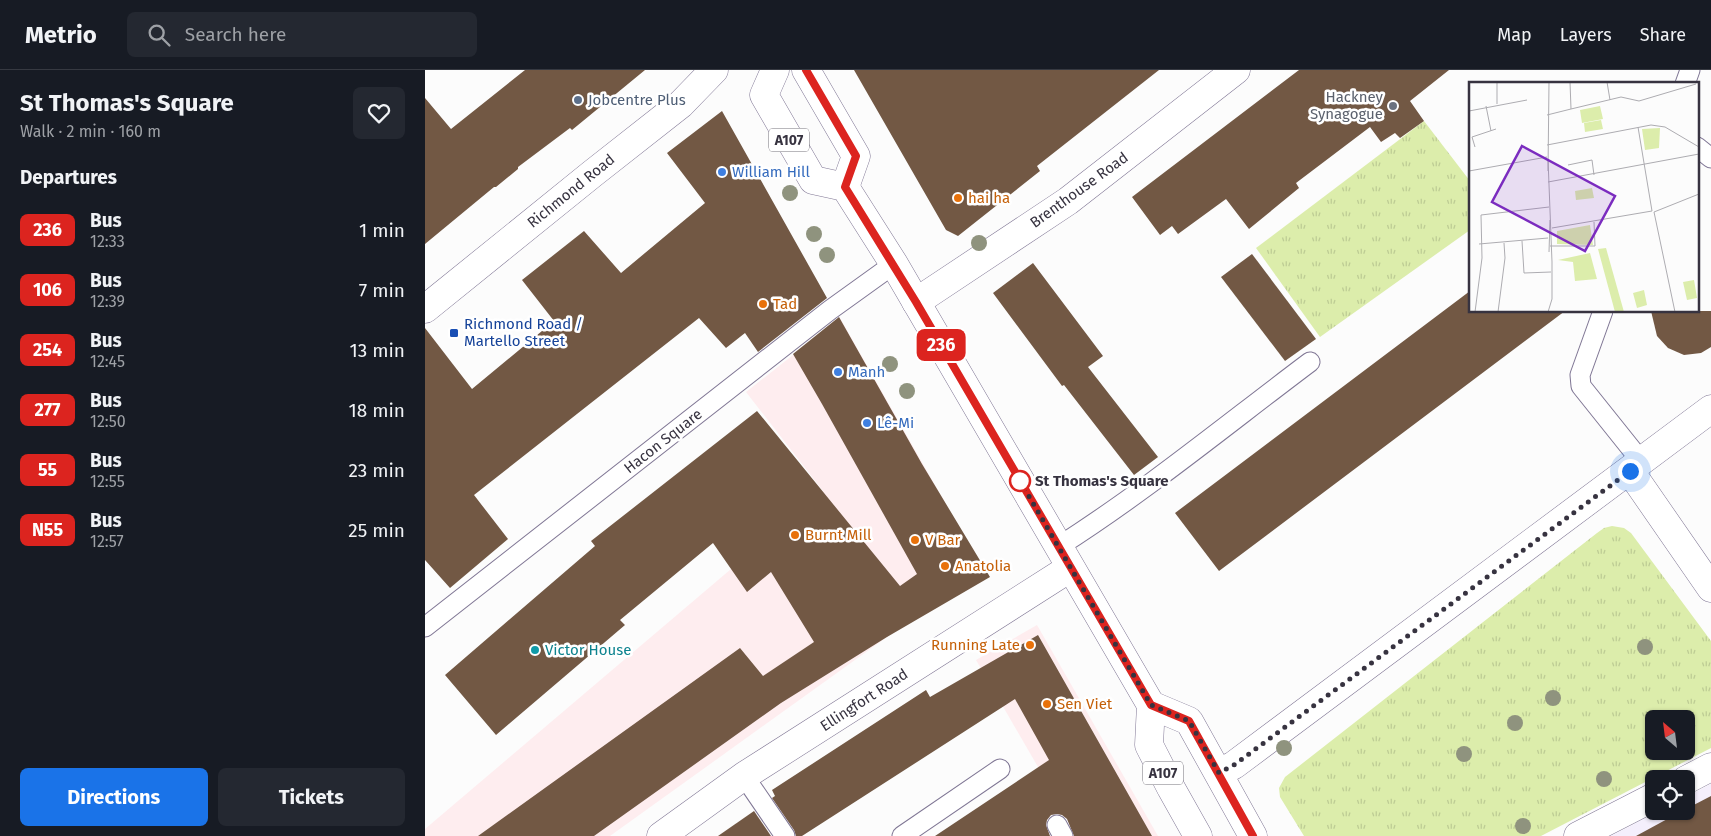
<!DOCTYPE html>
<html lang="en">
<head>
<meta charset="utf-8">
<style>
  body { margin:0; font-family:"Fira Sans",sans-serif; background:#242831; color:#f1f3f6; height:100vh; display:flex; flex-direction:column; font-size:19px; white-space:nowrap }
  * { box-sizing:border-box; margin:0 }
  p { font-size:16px; color:#9ea1a6 }
  .icon { flex:none; width:28px; height:28px; fill:none; stroke:currentColor; stroke-width:2; stroke-linecap:round; stroke-linejoin:round }
  .map { position:relative; flex:1; overflow:hidden }
  .details { display:flex; flex-direction:column; background:#171b24; width:425px }
  .details>* { flex:none }
  .badge { padding:0 10px; border-radius:8px; font-size:18px; line-height:32px }
  .needle { width:32px; rotate:332deg }
  .controls { position:absolute; left:1220px; top:640px; display:grid; gap:10px }
  .controls a { display:grid; place-items:center; width:50px; height:50px; border-radius:8px; background:#171b24; box-shadow:0 1px 4px #0004; font-size:25px }
  .you { position:absolute; width:25px; height:25px; margin:-12px; border:4px solid #fff; border-radius:50%; background:#1a73e8; box-shadow:0 0 0 8px #1a73e833 }
  .map>.badge { position:absolute; translate:-50% -50%; box-shadow:0 0 0 2px #fff }
  h2 { padding:0 20px; font-size:19px; line-height:45px }
  .round { display:grid; place-items:center; flex:none; width:52px; height:52px; border-radius:8px; background:#242831 }
  .headline { display:flex; align-items:center; justify-content:space-between; height:85px; padding:0 20px }
  h1 { font-size:24px; font-weight:700; line-height:38px }
  .action { display:flex; gap:10px; margin-top:auto; padding:10px 20px }
  .action a { flex:1; height:58px; border-radius:8px; background:#1a73e8; color:#fff; font-size:20px; font-weight:700; line-height:58px; text-align:center }
  .action a+a { background:#242831; color:#f1f3f6 }
  ul { padding:0; list-style:none }
  li { display:flex; align-items:center; gap:15px; height:60px; padding:0 20px }
  li div { flex:1 }
  li b { display:block; font-size:19px }
  li em { font-style:normal }
  li .badge { min-width:55px; font-weight:700; text-align:center }
  header { display:flex; align-items:center; gap:30px; box-sizing:border-box; height:70px; padding:0 25px; background:#171b24; border-bottom:1px solid #363941 }
  header strong { font-size:24px }
  nav { display:flex; gap:28px; margin-inline-start:auto; font-size:18px }
  .search { width:350px; height:45px; background:#242831; display:flex; align-items:center; gap:12px; box-sizing:border-box; padding:0 18px; border-radius:8px; color:#9ea1a6; font-size:19px }
  main { display:flex; flex:1; min-height:0 }
  .map>svg:first-child { display:block }
  .commercial { fill:#feedef }
  .education { fill:#f4effc }
  .grass { fill:url(#grass-tufts); fill-rule:evenodd }
  .building { fill:#725844 }
  .lines { fill:none; stroke-linecap:round; stroke-linejoin:round }
  .lane-casing { stroke:#807795; stroke-width:21 }
  .street-casing { stroke:#807795; stroke-width:29 }
  .primary-casing { stroke:#807795; stroke-width:29 }
  .lane { stroke:#fff; stroke-width:19 }
  .street { stroke:#fff; stroke-width:28 }
  .primary { stroke:#fff; stroke-width:28 }
  .tree { fill:#8f937e }
  .line-casing { stroke:#fff; stroke-width:11 }
  .line { stroke:#dc241f; stroke-width:8 }
  .walk { stroke:#373340; stroke-width:5; stroke-dasharray:0 9 }
  .service-dot { fill:#5c6f8a; stroke:#fff; stroke-width:2 }
  .worship-dot { fill:#6b7280; stroke:#fff; stroke-width:2 }
  .shop-dot { fill:#3f7fe0; stroke:#fff; stroke-width:2 }
  .food-dot { fill:#e8710a; stroke:#fff; stroke-width:2 }
  .transit-dot { fill:#1a4fb4; stroke:#fff; stroke-width:2 }
  .stop-dot { fill:#fff; stroke:#dc241f; stroke-width:2.5 }
  .culture-dot { fill:#0f9aa8; stroke:#fff; stroke-width:2 }
  .labels { text-anchor:middle; stroke-width:5; stroke-linejoin:round; paint-order:stroke }
  .shield { fill:#fff; stroke:#737079; stroke-width:1 }
  .shield-label { font-size:14px; font-weight:bold; fill:#373340 }
  .worship-label { font-size:15px; fill:#5b616d; stroke:#fff; text-anchor:end }
  .service-label { font-size:15px; fill:#4e5e75; stroke:#fff; text-anchor:start }
  .shop-label { font-size:15px; fill:#366cbe; stroke:#fff; text-anchor:start }
  .street-label { font-size:15px; fill:#373340; stroke:#fff }
  .food-label { font-size:15px; fill:#c56008; stroke:#fff; text-anchor:start }
  .transit-label { font-size:15px; fill:#164399; stroke:#fff; text-anchor:start }
  .stop-label { font-size:15px; font-weight:bold; fill:#373340; stroke:#fff; text-anchor:start }
  .culture-label { font-size:15px; fill:#0d838f; stroke:#fff; text-anchor:start }
  .inset-road { fill:none; stroke:#adacb1; stroke-width:1 }
  .view { fill:#7b2cbf; fill-opacity:0.15; stroke:#7b2cbf; stroke-width:2.5 }
  .inset-edge { fill:none; stroke:#373340; stroke-width:2.5 }
</style>
</head>
<body>
<header>
<strong>Metrio</strong>
<div class="search"><svg class="icon" aria-label="search" viewBox="0 0 24 24"><circle cx="10" cy="10" r="6"/><path d="M15 15l6 6"/></svg>Search here</div>
<nav><a>Map</a><a>Layers</a><a>Share</a></nav>
</header>
<main>
<section class="details">
<div class="headline"><div><h1>St Thomas's Square</h1><p>Walk · 2 min · 160 m</p></div><a class="round"><svg class="icon" aria-label="heart" viewBox="0 0 24 24"><path d="M12 20l-8-8c-3-5 5-10 8-4 3-6 11-1 8 4z"/></svg></a></div>
<h2>Departures</h2>
<ul>
<li><span class="badge" style="background:#dc241f;color:#fff">236</span><div><b>Bus</b><p>12:33</p></div><em>1 min</em></li>
<li><span class="badge" style="background:#dc241f;color:#fff">106</span><div><b>Bus</b><p>12:39</p></div><em>7 min</em></li>
<li><span class="badge" style="background:#dc241f;color:#fff">254</span><div><b>Bus</b><p>12:45</p></div><em>13 min</em></li>
<li><span class="badge" style="background:#dc241f;color:#fff">277</span><div><b>Bus</b><p>12:50</p></div><em>18 min</em></li>
<li><span class="badge" style="background:#dc241f;color:#fff">55</span><div><b>Bus</b><p>12:55</p></div><em>23 min</em></li>
<li><span class="badge" style="background:#dc241f;color:#fff">N55</span><div><b>Bus</b><p>12:57</p></div><em>25 min</em></li>
</ul>
<div class="action"><a>Directions</a><a>Tickets</a></div>
</section>
<div class="map">
<svg width="1286" height="766" viewBox="0 0 1286 766">
  <defs>
    <pattern id="grass-tufts" width="24" height="20" patternUnits="userSpaceOnUse" patternTransform="scale(1.25)"><rect width="24" height="20" fill="#dcedab"/><path d="M3 7l-1-3M5 7V3M7 7l1-3M15 17l-1-3M17 17v-4M19 17l1-3" fill="none" stroke="#bdcc94"/></pattern>
  </defs>
  <rect width="100%" height="100%" fill="#fcfcfc"/>
  <g class="commercial">
    <polygon points="415,248 531,452 462,567 185,766 0,766 0,759 398,421 321,322"/>
    <polygon points="612,555 733,766 653,766 551,590"/>
  </g>
  <polygon class="education" points="1286,714 1286,766 1186,766 1234,741 1261,741 1261,727"/>
  <g class="grass">
    <polygon points="999,51 1045,111 1045,160 895,267 831,178"/>
    <path d="M1187,456L1199,458L1206,463L1286,571V678L1116,766H879L855,727L854,718L860,707L1172,463L1179,458ZM1229,649H1261V681H1229Z"/>
  </g>
  <g class="building">
    <polygon points="100,0 220,0 147,60 145,58 93,97 93,99 71,117 69,117 0,174 0,28 26,59"/>
    <polygon points="429,0 734,0 612,96 615,101 533,166 521,160"/>
    <polygon points="874,0 1024,0 985,31 999,51 975,68 970,63 956,72 945,57 871,113 874,118 824,159 801,129 753,164 747,156 735,165 707,127"/>
    <polygon points="297,41 402,228 333,282 320,263 301,278 274,248 49,425 83,469 25,518 0,490 0,258 47,319 129,251 97,210 159,161 196,203 280,133 242,83"/>
    <polygon points="827,184 891,269 860,291 796,207"/>
    <polygon points="608,193 678,286 663,297 733,387 709,405 639,315 637,316 568,223"/>
    <polygon points="1045,221 1045,241 1140,241 794,501 750,443"/>
    <polygon points="1226,241 1286,241 1286,277 1276,283 1259,285 1243,278 1232,266"/>
    <polygon points="414,247 497,394 565,507 462,567 356,633 169,766 53,766 315,578 338,606 389,572 346,502 322,522 288,473 195,550 200,555 71,665 20,605 170,476 166,471 332,341 475,516 492,504 397,334 368,284"/>
    <polygon points="613,565 727,766 649,766 642,749 637,745 632,744 626,745 622,750 621,755 625,766 510,766 624,690 590,629 377,766 371,766 369,760 347,728 350,726 347,720 501,620 505,627"/>
    <polygon points="1286,726 1286,766 1211,766 1257,741 1261,741 1261,739"/>
    <polygon points="329,741 346,766 293,766"/>
  </g>
  <g class="lines">
    <defs>
      <g id="lane">
        <polyline points="1260,14 1265,0"/>
        <polyline points="1272,77 1286,88"/>
        <polyline points="1178,241 1155,305 1156,316 1216,391"/>
        <path d="M633,477C721,421 801,355 885,292"/>
        <polyline points="0,557 405,240 469,194"/>
        <polyline points="319,706 360,766"/>
        <polyline points="632,755 638,766"/>
        <polyline points="477,766 575,699"/>
      </g>
      <g id="street">
        <polyline points="491,232 643,131 811,0"/>
        <polyline points="0,239 167,104 256,34 289,0"/>
        <polyline points="1205,401 1286,518"/>
        <polyline points="794,703 809,695 1286,339"/>
        <polyline points="1261,710 1286,697"/>
        <polyline points="236,766 319,706 645,498"/>
        <polyline points="1153,766 1229,727"/>
      </g>
      <g id="primary">
        <polyline points="350,0 339,25 388,110 420,117 469,194 726,635 724,675 746,718 773,766"/>
        <polyline points="381,0 431,86 420,117"/>
        <polyline points="726,635 764,651 828,766"/>
      </g>
    </defs>
    <use href="#lane" class="lane-casing"/>
    <use href="#street" class="street-casing"/>
    <use href="#primary" class="primary-casing"/>
    <use href="#lane" class="lane"/>
    <use href="#street" class="street"/>
    <use href="#primary" class="primary"/>
  </g>
  <g class="tree">
    <circle cx="365" cy="123" r="8"/>
    <circle cx="389" cy="164" r="8"/>
    <circle cx="554" cy="173" r="8"/>
    <circle cx="402" cy="185" r="8"/>
    <circle cx="465" cy="294" r="8"/>
    <circle cx="482" cy="321" r="8"/>
    <circle cx="1220" cy="577" r="8"/>
    <circle cx="1128" cy="628" r="8"/>
    <circle cx="1090" cy="653" r="8"/>
    <circle cx="859" cy="678" r="8"/>
    <circle cx="1039" cy="684" r="8"/>
    <circle cx="1179" cy="709" r="8"/>
    <circle cx="1098" cy="756" r="8"/>
  </g>
  <g class="lines">
    <defs>
      <polyline id="line" points="381,0 431,86 420,117 491,232 726,635 764,651 828,766"/>
    </defs>
    <use href="#line" class="line-casing"/>
    <use href="#line" class="line"/>
    <polyline class="walk" points="595,411 726,635 764,651 794,703 809,695 1205,401"/>
  </g>
  <circle class="service-dot" cx="153" cy="30" r="5"/>
  <circle class="worship-dot" cx="968" cy="36" r="5"/>
  <g class="shop-dot">
    <circle cx="297" cy="102" r="5"/>
    <circle cx="413" cy="302" r="5"/>
    <circle cx="442" cy="353" r="5"/>
  </g>
  <g class="food-dot">
    <circle cx="533" cy="128" r="5"/>
    <circle cx="338" cy="234" r="5"/>
    <circle cx="370" cy="465" r="5"/>
    <circle cx="490" cy="470" r="5"/>
    <circle cx="520" cy="496" r="5"/>
    <circle cx="605" cy="575" r="5"/>
    <circle cx="622" cy="634" r="5"/>
  </g>
  <rect class="transit-dot" x="24" y="258" width="10" height="10" rx="2.5"/>
  <circle class="stop-dot" cx="595" cy="411" r="10"/>
  <circle class="culture-dot" cx="110" cy="580" r="5"/>
  <g class="labels">
    <g class="shield">
      <rect x="344" y="58.5" width="40" height="23" rx="4"/>
      <rect x="718" y="691.5" width="40" height="23" rx="4"/>
    </g>
    <g class="shield-label">
      <text x="364" y="75">A107</text>
      <text x="738" y="708">A107</text>
    </g>
    <g class="worship-label">
      <text x="958" y="32">Hackney<tspan x="958" dy="17">Synagogue</tspan></text>
    </g>
    <g class="service-label">
      <text x="163" y="35">Jobcentre Plus</text>
    </g>
    <g class="shop-label">
      <text x="307" y="107">William Hill</text>
      <text x="423" y="307">Manh</text>
      <text x="452" y="358">Lê-Mi</text>
    </g>
    <g class="street-label">
      <text transform="translate(654 120) rotate(-36)" y="5">Brenthouse Road</text>
      <text transform="translate(146 121) rotate(-39)" y="5">Richmond Road</text>
      <text transform="translate(238 371) rotate(-38)" y="5">Hacon Square</text>
      <text transform="translate(439 630) rotate(-33)" y="5">Ellingfort Road</text>
    </g>
    <g class="food-label">
      <text x="543" y="133">hai ha</text>
      <text x="348" y="239">Tad</text>
      <text x="380" y="470">Burnt Mill</text>
      <text x="500" y="475">V Bar</text>
      <text x="530" y="501">Anatolia</text>
      <text x="595" y="580" text-anchor="end">Running Late</text>
      <text x="632" y="639">Sen Viet</text>
    </g>
    <g class="transit-label">
      <text x="39" y="259">Richmond Road /<tspan x="39" dy="17">Martello Street</tspan></text>
    </g>
    <g class="stop-label">
      <text x="610" y="416">St Thomas's Square</text>
    </g>
    <g class="culture-label">
      <text x="120" y="585">Victor House</text>
    </g>
  </g>
  <g transform="translate(1044 12)">
    <rect width="230" height="230" fill="#fcfcfc"/>
    <path d="M131,24L134,37L113,41L111,28ZM191,46L190,66L176,68L173,47ZM123,106L125,116L107,118L106,109ZM121,143L124,163L88,162V149ZM137,166L155,230H146L129,167ZM121,171L128,197L106,199L104,180L89,178ZM225,198L228,216L218,218L214,200ZM175,208L178,223L168,226L164,211Z" fill="#dcedab"/>
    <path d="M132,38L134,47L116,50L115,41Z" fill="#dcedab"/>
    <path class="inset-road" d="M28,0V22M138,0L141,18M17,24L22,49M102,27L152,15L170,19L227,2M0,29L58,18M78,33L102,27L101,0M78,63L182,43L196,45L230,65M6,65L3,55L27,47M79,77L83,180V217L79,230M99,83L123,78L125,93M0,89L78,75M79,89L80,0M79,100L230,72M83,146L183,129L169,45M53,159L55,191L82,190M10,162L79,156M81,164H126L125,140M80,170L81,138M6,230L13,176L12,133L80,125M29,230L36,176L35,161M206,230L185,130L230,112"/>
    <path class="view" d="M53,64L146,114L116,169L23,120Z"/>
    <rect width="230" height="230" class="inset-edge"/>
  </g>
</svg>
<div class="controls">
<a><svg class="needle" viewBox="-14 -14 28 28"><path d="M0-13l5 13h-10z" fill="#e53935"/><path d="M0 13l5-13h-10z" fill="#9ea1a6"/></svg></a>
<a><svg class="icon" aria-label="locate" viewBox="0 0 24 24"><circle cx="12" cy="12" r="6"/><path d="M12 2v4M12 18v4M2 12h4M18 12h4"/></svg></a>
</div>
<div class="you" style="left:1205px;top:401px"></div>
<b class="badge" style="left:516px;top:275px;background:#dc241f;color:#fff">236</b>
</div>
</main>
</body>
</html>
